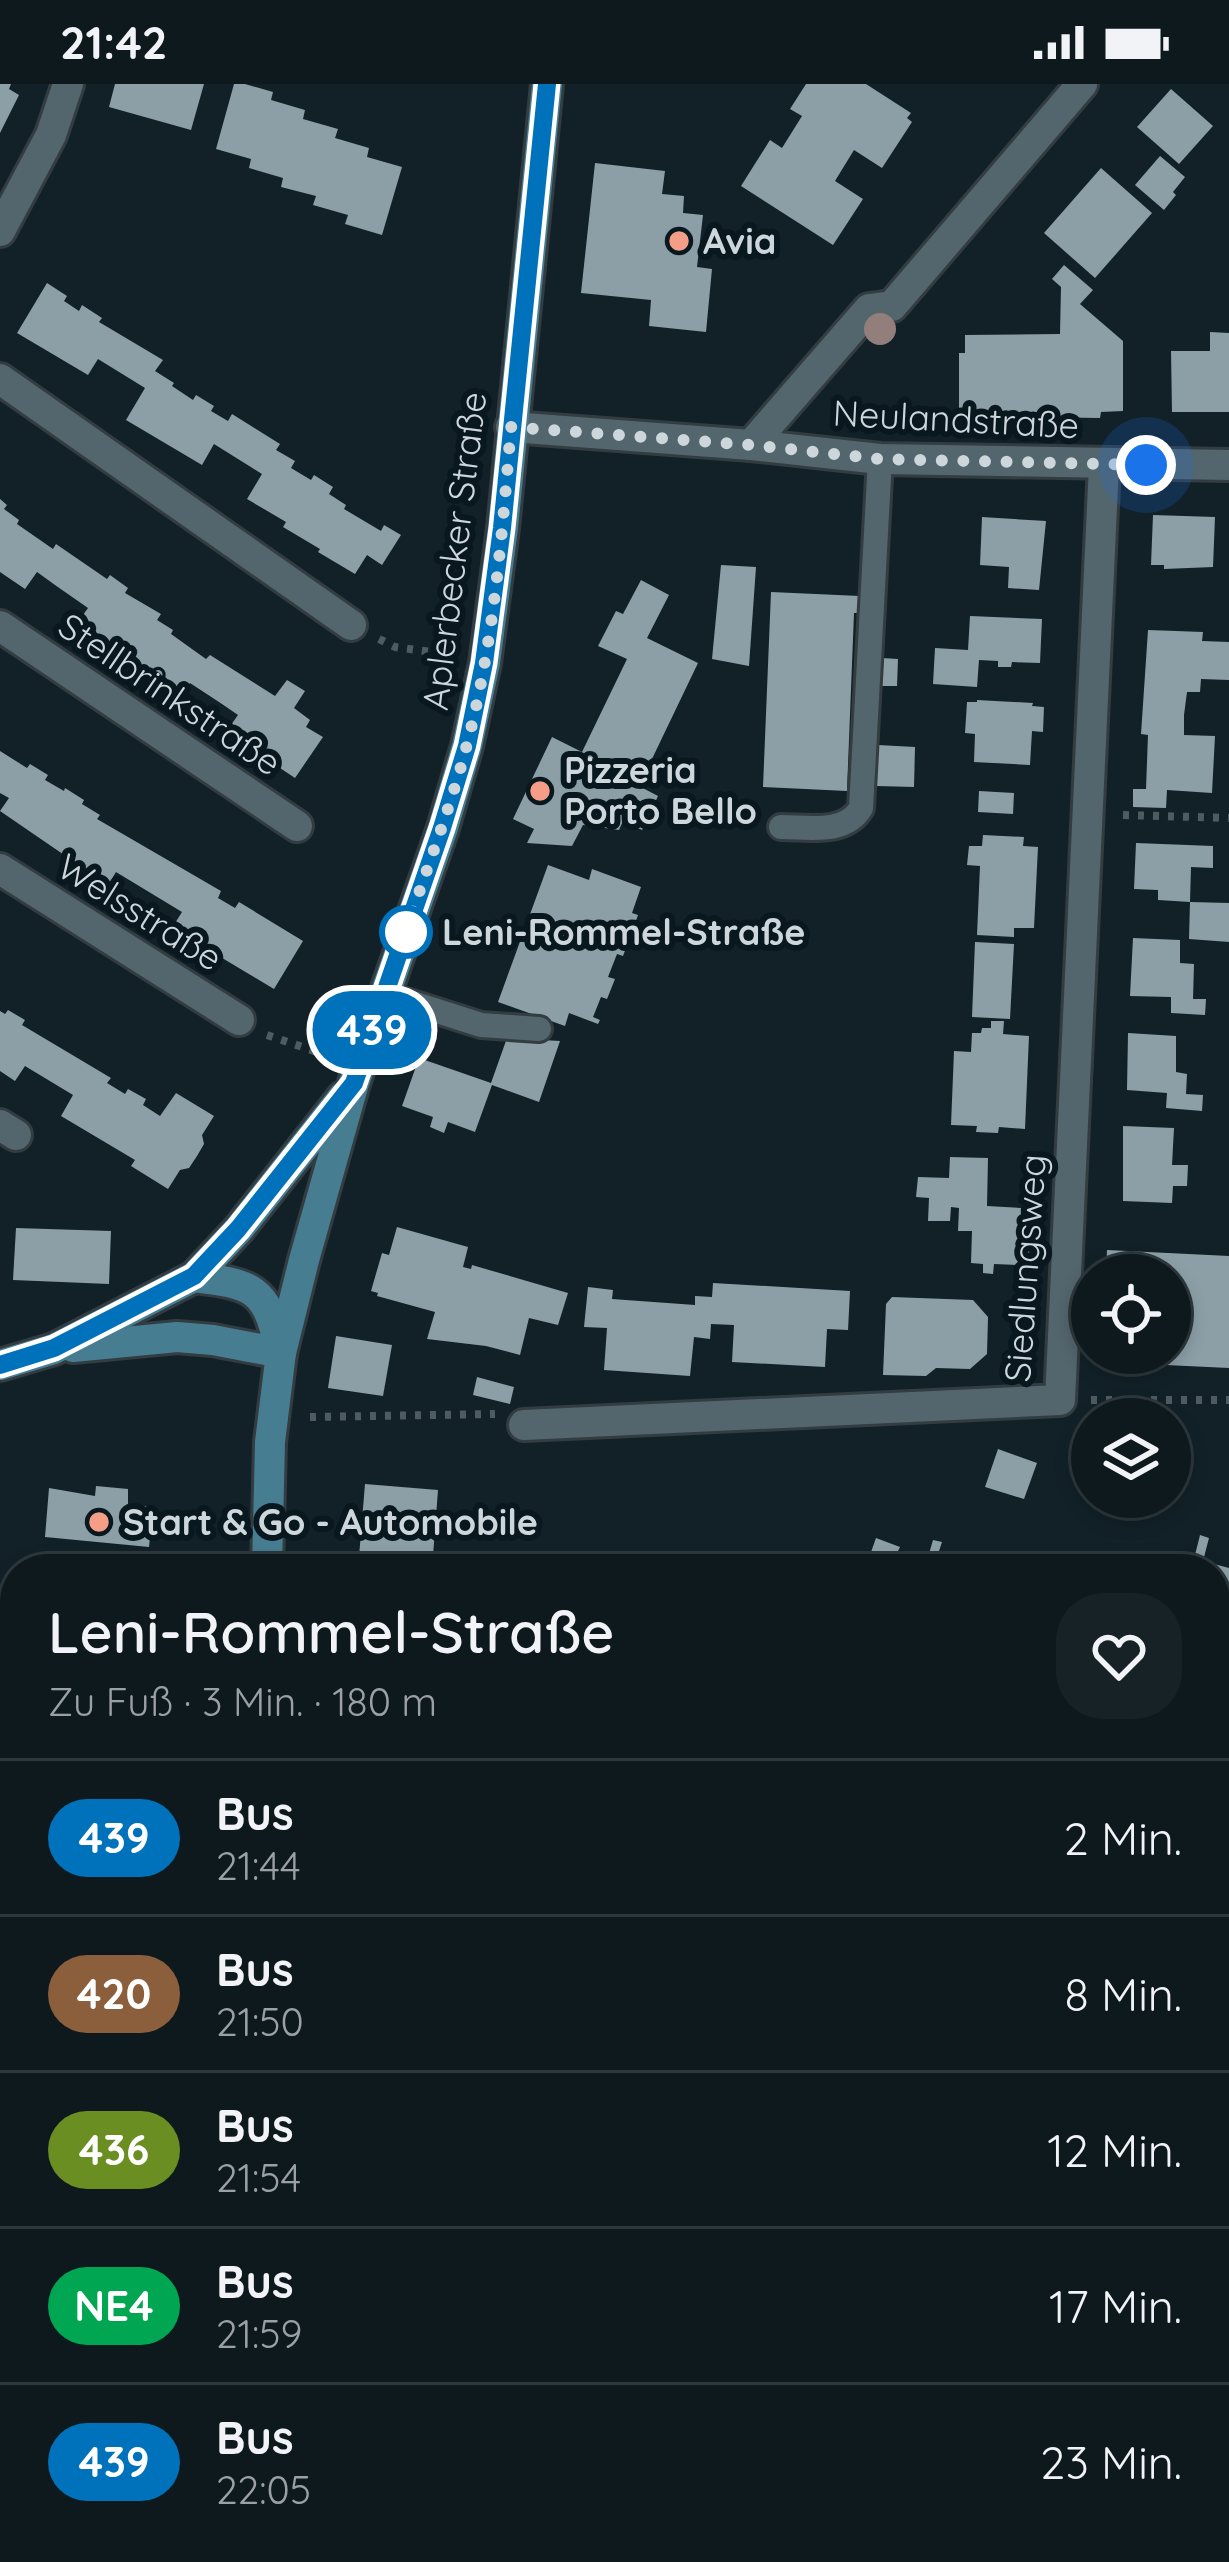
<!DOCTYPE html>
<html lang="de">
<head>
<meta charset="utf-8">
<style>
  body { margin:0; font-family:Quicksand,sans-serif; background:#172227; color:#f1f3f6; height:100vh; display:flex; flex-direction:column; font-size:45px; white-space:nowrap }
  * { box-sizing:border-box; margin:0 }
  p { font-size:39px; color:#9ba0a4 }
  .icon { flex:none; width:66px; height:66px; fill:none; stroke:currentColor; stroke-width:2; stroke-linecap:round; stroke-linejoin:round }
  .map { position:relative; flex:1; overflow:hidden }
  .drawer { position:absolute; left:0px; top:1470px; width:1230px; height:1008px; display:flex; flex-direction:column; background:#0e191e; border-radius:48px 48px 0 0; box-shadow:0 6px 18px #0003,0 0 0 3px #2e383c }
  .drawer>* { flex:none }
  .badge { padding:0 24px; border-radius:39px; font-size:42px; line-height:78px }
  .tools { position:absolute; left:1071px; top:1170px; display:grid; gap:24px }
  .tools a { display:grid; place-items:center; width:120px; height:120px; border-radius:50%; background:#0e191e; box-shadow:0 6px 18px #0003,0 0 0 3px #2e383c; font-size:60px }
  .you { position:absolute; width:60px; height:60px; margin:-30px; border:9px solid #fff; border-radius:50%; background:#1a73e8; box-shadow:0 0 0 18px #1a73e833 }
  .map>.badge { position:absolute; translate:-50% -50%; box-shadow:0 0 0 6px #fff }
  .round { display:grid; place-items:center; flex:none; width:126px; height:126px; border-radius:48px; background:#172227 }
  .summary { display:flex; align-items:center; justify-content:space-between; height:204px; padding:0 48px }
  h1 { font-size:57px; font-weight:600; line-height:90px }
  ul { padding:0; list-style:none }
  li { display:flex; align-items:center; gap:36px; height:156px; padding:0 48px; border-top:3px solid #2e383c }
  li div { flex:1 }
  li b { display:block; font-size:45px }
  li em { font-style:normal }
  li .badge { min-width:132px; font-weight:700; text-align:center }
  .status { display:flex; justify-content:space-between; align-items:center; height:84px; padding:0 60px; background:#0e191e; direction:ltr }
  .status svg { height:33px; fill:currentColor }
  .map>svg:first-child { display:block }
  .built { fill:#162c36 }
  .green { fill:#6b3526 }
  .building { fill:#8c9fa7 }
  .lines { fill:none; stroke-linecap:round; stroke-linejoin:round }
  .lane-casing { stroke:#323c41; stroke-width:30 }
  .street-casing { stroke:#323c41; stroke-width:36 }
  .secondary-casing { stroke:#323c41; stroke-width:36 }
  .path { stroke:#4e5b61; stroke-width:8; stroke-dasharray:6 9; stroke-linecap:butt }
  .lane { stroke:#53656d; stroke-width:24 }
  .street { stroke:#53656d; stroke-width:30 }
  .secondary { stroke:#467d91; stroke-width:30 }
  .tree { fill:#927e7a }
  .line-casing { stroke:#fff; stroke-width:27 }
  .line { stroke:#0072bc; stroke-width:18 }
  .walk { stroke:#cdd7db; stroke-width:12; stroke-dasharray:0 21.6 }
  .poi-dot { fill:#f49e87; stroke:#09181f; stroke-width:4.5 }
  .stop-dot { fill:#fff; stroke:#0072bc; stroke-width:6 }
  .labels { text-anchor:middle; stroke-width:12; stroke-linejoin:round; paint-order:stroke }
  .poi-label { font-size:36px; font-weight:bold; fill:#cdd7db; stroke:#09181f; text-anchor:start }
  .street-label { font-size:36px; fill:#cdd7db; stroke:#09181f }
  .stop-label { font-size:36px; font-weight:bold; fill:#cdd7db; stroke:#09181f; text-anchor:start }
</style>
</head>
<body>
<div class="status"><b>21:42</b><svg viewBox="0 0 49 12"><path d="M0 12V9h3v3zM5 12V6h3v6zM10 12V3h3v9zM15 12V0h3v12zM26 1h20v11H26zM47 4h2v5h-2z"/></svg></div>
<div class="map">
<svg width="1229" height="2478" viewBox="0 0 1229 2478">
  <rect width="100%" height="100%" fill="#122128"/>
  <polygon class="built" points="1215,1939 1229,1939 1229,2478 340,2478 341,2463 1215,2463"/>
  <g class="green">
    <polygon points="0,1939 15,1939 15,2463 139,2463 137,2478 0,2478"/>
    <polygon points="993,2463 1132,2463 1130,2478 992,2478"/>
  </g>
  <g class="building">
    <polygon points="0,0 11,0 9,5 19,11 0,49"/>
    <polygon points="115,0 204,0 191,46 109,23"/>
    <polygon points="234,0 245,0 273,8 271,16 305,26 303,35 338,45 335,54 369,64 367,73 402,83 382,151 345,140 348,131 313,121 316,112 281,103 283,94 249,84 251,75 216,65"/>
    <polygon points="806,0 866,0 911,29 907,34 912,38 882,84 854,66 835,97 863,115 833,161 741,102 770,56 782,64 802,32 790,25"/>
    <polygon points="1171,5 1213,42 1179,80 1137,43"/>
    <polygon points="1160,72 1185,93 1173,108 1176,111 1164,126 1135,101"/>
    <polygon points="595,79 665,87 662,110 684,112 683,129 703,131 697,183 712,185 706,248 649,242 651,216 581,209"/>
    <polygon points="1101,84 1152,129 1095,194 1044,149"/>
    <polygon points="1064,181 1093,206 1080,220 1123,257 1123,327 1101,328 1100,334 959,332 959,269 965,269 965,251 1060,250 1061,203 1052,195"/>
    <polygon points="47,199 67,212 64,217 79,227 82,221 102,234 99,238 163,276 155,287 174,299 172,302 193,316 196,311 214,322 211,327 228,337 232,330 280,360 276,366 295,377 291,384 311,396 314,391 333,403 329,410 346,421 344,425 381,447 384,441 401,451 382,481 367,471 355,490 318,468 320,465 283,443 286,438 247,415 262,390 214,360 202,381 126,336 145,304 98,275 88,291 17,249"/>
    <polygon points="1210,248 1229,249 1229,328 1172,328 1171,267 1210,267"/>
    <polygon points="0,415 7,421 4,425 19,436 17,440 53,465 56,460 107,495 110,491 128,504 125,509 161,530 157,536 173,546 171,550 206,575 210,571 275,612 287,596 305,607 294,624 310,636 306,643 323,653 295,694 226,648 238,631 222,620 190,599 178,616 143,591 145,588 78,538 88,524 55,501 37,488 25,505 0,488"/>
    <polygon points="1153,431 1215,433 1213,483 1164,485 1164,481 1151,481"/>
    <polygon points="982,433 1046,437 1039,506 1008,504 1009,483 980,481"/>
    <polygon points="721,481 756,483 749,582 712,575"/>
    <polygon points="641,496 669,511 647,554 698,579 639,702 658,712 642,746 623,737 619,746 583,741 572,762 527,759 534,745 513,735 552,653 582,668 627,575 598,562 616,527 623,530"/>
    <polygon points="771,508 860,512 859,529 854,529 847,707 763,703"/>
    <polygon points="970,532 1042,535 1040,579 1012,578 1011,583 998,583 998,577 979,576 977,603 933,600 935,564 968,566"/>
    <polygon points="1148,546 1203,548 1202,557 1229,558 1229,596 1201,595 1200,608 1187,608 1184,631 1184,651 1215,652 1212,709 1167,706 1166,724 1133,723 1133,705 1146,705 1148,651 1141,650"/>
    <polygon points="882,574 898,575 897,602 881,602"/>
    <polygon points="977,616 1033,619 1032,622 1044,623 1043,648 1032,647 1030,681 974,678 975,650 965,649 967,618 977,618"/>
    <polygon points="878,661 915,663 914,703 876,702"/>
    <polygon points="0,667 27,684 30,680 48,691 45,696 64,707 65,704 84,716 82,720 100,731 97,735 221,807 218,814 235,824 239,818 303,857 274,905 172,844 182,828 116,788 108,801 0,727 9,714 0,709"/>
    <polygon points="979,707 1014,709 1013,730 978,728"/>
    <polygon points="983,751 1024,753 1023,762 1038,763 1034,844 1014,844 1014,853 977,851 980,782 967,781 969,762 982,762"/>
    <polygon points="1136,759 1213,762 1213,784 1191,783 1190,818 1158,816 1158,806 1134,805"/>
    <polygon points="548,781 589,796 592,785 641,803 632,829 638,831 623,872 617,870 608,893 615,895 607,915 601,913 593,933 600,936 598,940 569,929 565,942 498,918"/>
    <polygon points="1190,818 1229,819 1229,858 1189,855"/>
    <polygon points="1133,854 1180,856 1180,879 1194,880 1193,915 1206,915 1205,931 1171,929 1171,913 1130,912"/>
    <polygon points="975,858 1014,860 1010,935 972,933"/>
    <polygon points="8,926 25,936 22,941 111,994 107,999 125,1010 128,1005 146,1015 143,1021 160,1032 176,1009 214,1032 202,1051 204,1060 197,1072 189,1084 180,1086 168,1105 131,1082 135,1076 61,1032 73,1011 25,982 15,997 0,987 0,927 5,930"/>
    <polygon points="991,937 1004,937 1003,950 1029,952 1025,1045 999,1043 998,1049 976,1048 977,1042 951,1041 954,967 971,968 972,949 981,949 982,944 991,944"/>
    <polygon points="1128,949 1176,952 1176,988 1187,990 1186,1010 1203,1011 1202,1027 1166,1024 1167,1009 1127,1006"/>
    <polygon points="507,954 560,957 539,1018 492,1001 475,1048 448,1038 444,1049 430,1043 433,1033 402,1022 419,974 491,999"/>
    <polygon points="1123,1042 1174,1044 1172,1081 1188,1081 1187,1102 1173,1102 1172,1119 1123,1117"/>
    <polygon points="950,1073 988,1074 987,1122 1021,1124 1020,1155 1029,1162 1029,1173 1019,1177 1018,1181 994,1180 993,1190 983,1189 983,1180 971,1179 972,1147 958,1147 959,1124 951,1123 950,1137 928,1137 929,1114 916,1113 918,1093 949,1094"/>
    <polygon points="397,1143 468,1163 463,1183 471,1185 472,1181 568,1209 558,1241 529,1234 520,1271 486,1262 427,1255 435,1228 377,1212 378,1209 371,1207 382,1169 389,1171"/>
    <polygon points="16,1144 111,1147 109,1200 13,1196"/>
    <polygon points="1107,1166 1229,1172 1229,1284 1102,1278 1102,1269 1170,1269 1170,1191 1106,1191"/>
    <polygon points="713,1199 850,1207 848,1246 827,1245 825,1283 732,1278 734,1241 711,1240 710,1255 694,1253 690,1292 604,1286 607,1244 584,1243 588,1203 613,1206 612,1215 695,1221 695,1212 712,1213"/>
    <polygon points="892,1213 973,1216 988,1233 987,1270 970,1285 936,1284 926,1292 883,1291 886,1220"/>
    <polygon points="336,1252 392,1261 383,1312 328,1304"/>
    <polygon points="477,1293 514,1303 510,1320 473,1311"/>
    <polygon points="998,1365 1037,1379 1024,1415 985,1403"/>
    <polygon points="365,1400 438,1406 432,1485 358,1485"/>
    <polygon points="96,1402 128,1405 128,1421 153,1423 149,1463 45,1453 49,1404 95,1412"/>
    <polygon points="1200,1451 1209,1454 1203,1477 1229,1484 1229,1543 1215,1539 1215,1485 1158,1485 1162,1467 1194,1475"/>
    <polygon points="876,1454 900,1463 897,1469 926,1480 933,1456 942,1458 933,1485 865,1485"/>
    <polygon points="774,1472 802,1480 804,1473 828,1481 827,1485 770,1485"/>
    <polygon points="63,2463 100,2463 98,2478 61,2478"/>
    <polygon points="578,2463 688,2463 686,2478 577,2478"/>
  </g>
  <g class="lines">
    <defs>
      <g id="lane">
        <path d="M781,743C808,743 845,751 861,724L880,375"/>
        <polyline points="384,910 481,941 539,945"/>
        <polyline points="1215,2181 1229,2226"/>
      </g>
      <g id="street">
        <polyline points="0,147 51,51 68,0"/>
        <polyline points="0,295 351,541"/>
        <polyline points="511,343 751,361 869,225 892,222 1082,0"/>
        <polyline points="751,361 880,375 1229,381"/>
        <polyline points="0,542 297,742"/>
        <polyline points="0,785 239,936"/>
        <polyline points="0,1041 16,1051"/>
        <polyline points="524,1341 1060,1316 1104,381"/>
        <polyline points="1215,1803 1229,1737"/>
        <polyline points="1215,1870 1229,1870"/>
      </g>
      <g id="secondary">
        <path d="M194,1193C251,1200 267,1203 279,1263"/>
        <polyline points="73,1263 177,1253 213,1256 281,1269"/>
        <polyline points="0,1281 54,1265 194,1193 239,1145 343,1013"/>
        <polyline points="267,1485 270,1358 281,1269 304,1176 354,999 443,744 467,662 485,579 503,444 547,0"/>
        <polyline points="250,2463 251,2478"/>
      </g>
    </defs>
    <use href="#lane" class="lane-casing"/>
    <use href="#street" class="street-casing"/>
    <use href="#secondary" class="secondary-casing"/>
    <g class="path">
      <polyline points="379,555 395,563 447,570"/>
      <polyline points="1123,731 1229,734"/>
      <polyline points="267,951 320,969"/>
      <polyline points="1091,1316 1229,1316"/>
      <polyline points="310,1333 495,1330"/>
      <polyline points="0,1915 15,1915"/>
      <polyline points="0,1955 15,1955"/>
      <polyline points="1215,2004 1229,2006"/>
    </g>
    <use href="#lane" class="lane"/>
    <use href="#street" class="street"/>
    <use href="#secondary" class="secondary"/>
  </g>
  <circle class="tree" cx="880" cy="245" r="16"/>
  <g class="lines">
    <defs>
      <polyline id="line" points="0,1281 54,1264 194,1192 238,1145 354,999 442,744 467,662 484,579 502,444 547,0"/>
    </defs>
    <use href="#line" class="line-casing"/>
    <use href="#line" class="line"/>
    <path class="walk" d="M406,848C425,788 450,726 466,664C494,560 502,450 511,343L751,361L880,375L1146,381"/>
  </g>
  <g class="poi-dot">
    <circle cx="679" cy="157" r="12"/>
    <circle cx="540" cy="707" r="12"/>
    <circle cx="99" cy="1438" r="12"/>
  </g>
  <circle class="stop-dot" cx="406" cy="848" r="24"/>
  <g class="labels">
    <g class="poi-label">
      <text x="703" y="170">Avia</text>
      <text x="564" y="699">Pizzeria<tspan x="564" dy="41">Porto Bello</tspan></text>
      <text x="123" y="1451">Start &amp; Go - Automobile</text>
    </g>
    <g class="street-label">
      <text transform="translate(956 335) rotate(3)" y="13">Neulandstraße</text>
      <text transform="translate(454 467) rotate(-83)" y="13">Aplerbecker Straße</text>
      <text transform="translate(170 610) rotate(34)" y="13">Stellbrinkstraße</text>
      <text transform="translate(140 828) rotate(32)" y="13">Welsstraße</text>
      <text transform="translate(1025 1184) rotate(-86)" y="13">Siedlungsweg</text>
    </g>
    <g class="stop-label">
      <text x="442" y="861">Leni-Rommel-Straße</text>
    </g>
  </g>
</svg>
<div class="tools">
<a><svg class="icon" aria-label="locate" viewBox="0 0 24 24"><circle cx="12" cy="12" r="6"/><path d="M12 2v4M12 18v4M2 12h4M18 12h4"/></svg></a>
<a><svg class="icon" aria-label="layers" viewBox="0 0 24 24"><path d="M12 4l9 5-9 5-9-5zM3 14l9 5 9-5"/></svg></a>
</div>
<div class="you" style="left:1146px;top:381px"></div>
<b class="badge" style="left:372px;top:946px;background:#0072bc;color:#fff">439</b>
<section class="drawer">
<div class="summary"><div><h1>Leni-Rommel-Straße</h1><p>Zu Fuß · 3 Min. · 180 m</p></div><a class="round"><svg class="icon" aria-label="heart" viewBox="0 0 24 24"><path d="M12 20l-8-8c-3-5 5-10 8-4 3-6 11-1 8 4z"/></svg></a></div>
<ul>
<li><span class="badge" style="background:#0072bc;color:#fff">439</span><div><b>Bus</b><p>21:44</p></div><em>2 Min.</em></li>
<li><span class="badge" style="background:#8b5e3c;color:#fff">420</span><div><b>Bus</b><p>21:50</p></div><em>8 Min.</em></li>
<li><span class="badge" style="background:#6b8e23;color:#fff">436</span><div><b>Bus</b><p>21:54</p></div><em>12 Min.</em></li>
<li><span class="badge" style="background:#00a651;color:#fff">NE4</span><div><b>Bus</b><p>21:59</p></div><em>17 Min.</em></li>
<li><span class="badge" style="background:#0072bc;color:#fff">439</span><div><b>Bus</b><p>22:05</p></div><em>23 Min.</em></li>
</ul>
</section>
</div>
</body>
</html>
